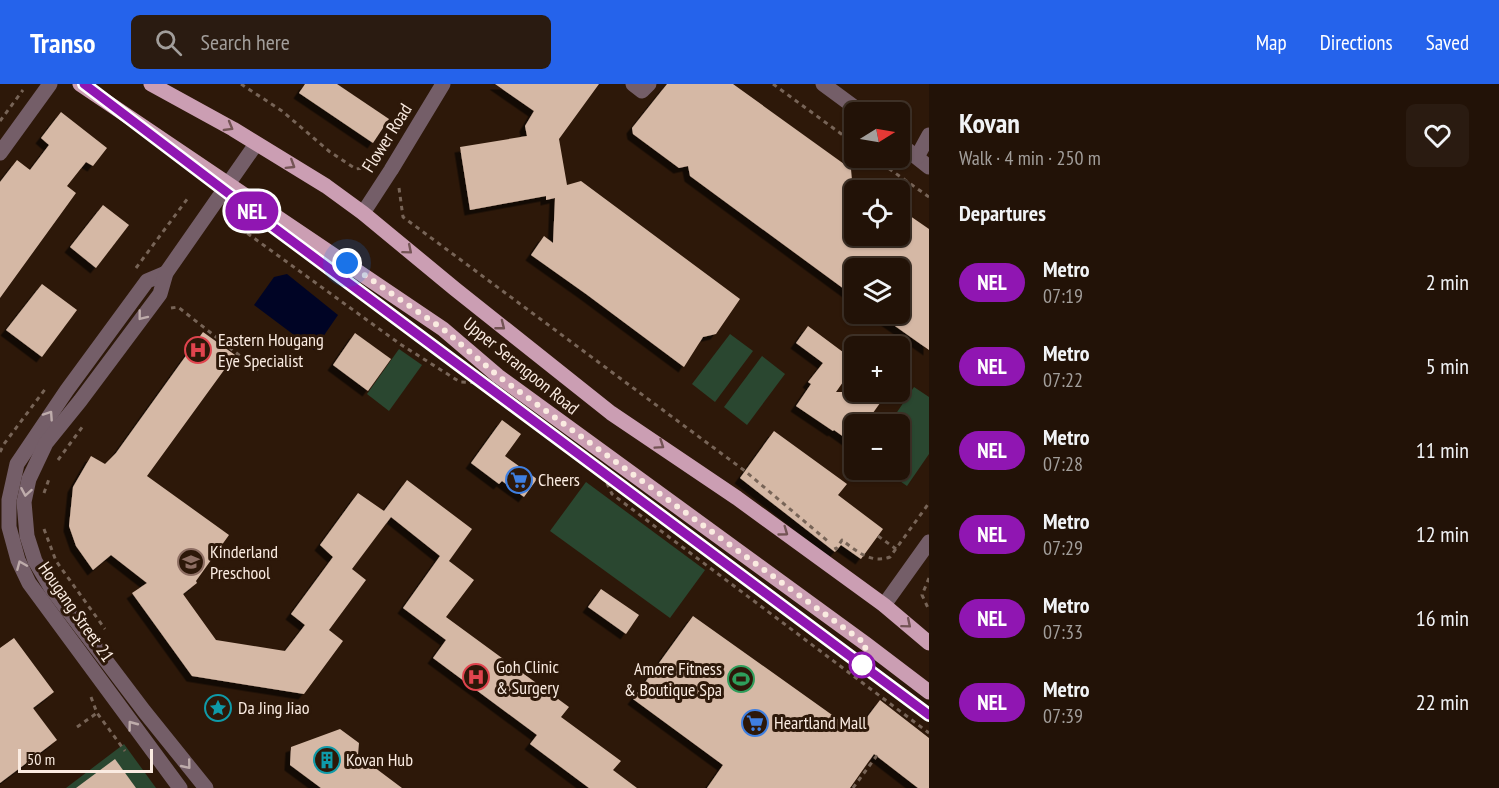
<!DOCTYPE html>
<html lang="en">
<head>
<meta charset="utf-8">
<style>
  body { margin:0; font-family:"PT Sans Narrow",sans-serif; background:#2a1b11; color:#f1f3f6; height:100vh; display:flex; flex-direction:column; font-size:22px; white-space:nowrap }
  * { box-sizing:border-box; margin:0 }
  p { font-size:20px; color:#a29e9b }
  .icon { flex:none; width:33px; height:33px; fill:none; stroke:currentColor; stroke-width:2; stroke-linecap:round; stroke-linejoin:round }
  .map { position:relative; flex:1; overflow:hidden }
  .drawer { display:flex; flex-direction:column; background:#221207; width:570px }
  .drawer>* { flex:none }
  .badge { padding:0 12px; border-radius:20px; font-size:21px; line-height:39px }
  .needle { width:39px; rotate:79deg }
  .controls { position:absolute; left:844px; top:18px; display:grid; gap:12px }
  .controls a { display:grid; place-items:center; width:66px; height:66px; border-radius:9px; background:#221207; box-shadow:0 2px 4px #0004,0 0 0 2px #3f3228; font-size:30px }
  .scale { position:absolute; left:18px; bottom:15px; width:135px; box-sizing:border-box; padding-left:6px; border:3px solid #faebe1; border-top:0; font-size:16px; line-height:21px; white-space:nowrap; color:#faebe1; -webkit-text-stroke:4px #2d1809; paint-order:stroke }
  .you { position:absolute; width:30px; height:30px; margin:-15px; border:4px solid #fff; border-radius:50%; background:#1a73e8; box-shadow:0 0 0 9px #1a73e833 }
  .map>.badge { position:absolute; translate:-50% -50%; box-shadow:0 0 0 3px #fff }
  h2 { padding:0 30px; font-size:22px; line-height:54px }
  .round { display:grid; place-items:center; flex:none; width:63px; height:63px; border-radius:9px; background:#2a1b11 }
  .summary { display:flex; align-items:center; justify-content:space-between; height:102px; padding:0 30px }
  h1 { font-size:28px; font-weight:800; line-height:45px }
  ul { padding:0; list-style:none }
  li { display:flex; align-items:center; gap:18px; height:84px; padding:0 30px }
  li div { flex:1 }
  li b { display:block; font-size:22px }
  li em { font-style:normal }
  li .badge { min-width:66px; font-weight:700; text-align:center }
  header { display:flex; align-items:center; gap:36px; box-sizing:border-box; height:84px; padding:0 30px; background:#2563eb; color:#fff }
  header strong { font-size:28px }
  nav { display:flex; gap:33px; margin-inline-start:auto; font-size:21px }
  .search { width:420px; height:54px; background:#2a1b11; display:flex; align-items:center; gap:15px; box-sizing:border-box; padding:0 21px; border-radius:9px; color:#a29e9b; font-size:22px }
  main { display:flex; flex:1; min-height:0 }
  .map>svg:first-child { display:block }
  .green { fill:#2a4730 }
  .water { fill:#000425 }
  .building { fill:#d5b8a5; filter:url(#shadow) }
  .lines { fill:none; stroke-linecap:round; stroke-linejoin:round }
  .path { stroke:#776457; stroke-width:3; stroke-dasharray:4.5 4.5; stroke-linecap:butt }
  .minor { stroke:#745e68; stroke-width:15 }
  .major { stroke:#cb9eb3; stroke-width:15 }
  .oneway { stroke:#745455 }
  .oneway2 { stroke:#beacab }
  .line-casing { stroke:#fff; stroke-width:14 }
  .line { stroke:#9016b2; stroke-width:9 }
  .walk { stroke:#faebe1; stroke-width:6; stroke-dasharray:0 10.8 }
  .stop-dot { fill:#fff; stroke:#9016b2; stroke-width:3 }
  .labels { text-anchor:middle; stroke-width:6; stroke-linejoin:round; paint-order:stroke }
  .street-label { font-size:18px; fill:#faebe1; stroke:#2d1809 }
  .poi-label { font-size:18px; fill:#faebe1; stroke:#2d1809; text-anchor:start }
</style>
</head>
<body>
<header>
<strong>Transo</strong>
<div class="search"><svg class="icon" aria-label="search" viewBox="0 0 24 24"><circle cx="10" cy="10" r="6"/><path d="M15 15l6 6"/></svg>Search here</div>
<nav><a>Map</a><a>Directions</a><a>Saved</a></nav>
</header>
<main>
<div class="map">
<svg width="929" height="704" viewBox="0 0 929 704">
  <defs>
    <filter id="shadow"><feDropShadow dx="-5.5" dy="5.5" stdDeviation="0" flood-color="#0009"/></filter>
  </defs>
  <rect width="100%" height="100%" fill="#2d1809"/>
  <g class="green">
    <polygon points="730,250 753,267 715,318 692,300"/>
    <polygon points="399,265 422,281 389,327 367,310"/>
    <polygon points="762,272 785,290 747,341 724,323"/>
    <polygon points="914,303 929,313 929,370 907,402 884,386 900,386 900,340 889,340"/>
    <polygon points="586,398 705,486 670,534 550,447"/>
    <polygon points="124,660 156,704 66,704"/>
  </g>
  <polygon class="water" points="287,190 338,231 314,266 254,221 274,193"/>
  <g class="building">
    <polygon points="305,0 337,0 389,35 373,59 299,9"/>
    <polygon points="495,0 599,0 559,55 567,101 581,97 740,215 716,250 703,253 684,283 586,210 531,171 544,152 553,159 555,114 546,116 546,112 470,126 460,63 527,52 525,42 534,27"/>
    <polygon points="667,0 733,0 851,85 852,96 855,96 855,152 900,152 900,125 929,145 929,266 878,230 900,230 900,184 855,184 855,213 690,92 688,82 679,84 633,50 632,44"/>
    <polygon points="61,28 107,64 93,82 86,78 67,102 76,109 0,214 0,98 17,76 30,86 49,61 41,54"/>
    <polygon points="103,121 129,141 96,184 70,163"/>
    <polygon points="42,200 77,226 42,273 6,246"/>
    <polygon points="808,242 855,277 855,281 836,308 888,308 865,340 855,340 855,361 834,346 833,347 796,322 811,300 808,298 823,279 796,259"/>
    <polygon points="203,248 235,271 147,392 229,451 196,497 197,499 183,510 216,556 285,567 305,541 291,530 333,473 320,461 358,409 384,427 407,396 472,445 449,477 474,496 446,533 569,623 561,633 621,677 613,686 637,704 589,704 530,660 537,651 433,574 446,556 403,524 440,472 391,433 352,485 366,496 329,546 343,557 304,610 192,592 132,509 147,499 111,471 93,486 76,462 69,442 73,403 91,372 105,380 116,369"/>
    <polygon points="355,249 391,275 368,307 333,281"/>
    <polygon points="502,336 521,350 505,372 537,395 524,413 502,397 499,400 471,379"/>
    <polygon points="774,347 847,400 838,411 883,445 861,475 841,461 835,468 740,394"/>
    <polygon points="601,505 639,531 626,550 588,523"/>
    <polygon points="693,532 856,648 880,616 929,654 929,704 918,704 874,670 850,704 707,704 723,681 633,615"/>
    <polygon points="14,554 54,608 33,624 57,656 0,699 0,564"/>
    <polygon points="340,645 359,659 358,671 402,704 321,704 290,681 291,663"/>
    <polygon points="115,675 136,704 76,704"/>
  </g>
  <g class="lines">
    <g class="path">
      <polyline points="241,0 282,27 330,68 356,85 375,82"/>
      <polyline points="773,0 855,60"/>
      <polyline points="876,19 889,28"/>
      <polyline points="0,37 23,6"/>
      <polyline points="900,37 913,46"/>
      <polyline points="874,74 929,113"/>
      <polyline points="399,104 403,133 745,387 830,459"/>
      <polyline points="240,144 400,260 460,298 480,299"/>
      <polyline points="136,184 188,114"/>
      <polyline points="171,224 178,223 258,286"/>
      <polyline points="552,354 576,371"/>
      <polyline points="0,368 4,360 46,304"/>
      <polyline points="58,376 83,342"/>
      <polyline points="603,391 612,410 929,649"/>
      <polyline points="44,409 49,395"/>
      <polyline points="44,445 56,477 105,545"/>
      <polyline points="878,452 896,465"/>
      <path d="M835,463L836,465L842,456C856,467 871,480 890,473L929,419"/>
      <polyline points="929,494 922,511 929,526"/>
      <polyline points="91,613 97,629 125,667"/>
      <polyline points="77,643 97,629"/>
      <polyline points="853,704 878,670"/>
    </g>
    <g class="minor">
      <polyline points="633,0 642,7 649,0"/>
      <polyline points="823,0 861,28"/>
      <polyline points="900,60 929,83"/>
      <polyline points="0,69 50,0"/>
      <polyline points="917,73 929,51"/>
      <polyline points="363,129 391,86 443,0"/>
      <polyline points="166,189 147,197 67,306 17,380 9,416 9,443 18,476 29,499 180,704"/>
      <polyline points="884,521 929,458"/>
      <polyline points="206,704 144,627 51,504 35,477 27,452 24,418 29,395 46,359 80,317 160,210 166,189 256,60"/>
    </g>
    <g class="major">
      <polyline points="80,0 443,245 498,292 866,560 929,608"/>
      <polyline points="151,0 233,45 326,102 363,129 455,205 611,329 737,414 884,521 929,559"/>
    </g>
  </g>
  <defs><path id="oneway-chevron" d="M-2-3.5L2.5 0L-2 3.5" fill="none" stroke-width="1.6" stroke-linecap="round" stroke-linejoin="round" transform="scale(1.5)"/></defs>
  <g class="oneway">
    <use href="#oneway-chevron" transform="translate(229 43) rotate(30)"/>
    <use href="#oneway-chevron" transform="translate(291 81) rotate(32)"/>
    <use href="#oneway-chevron" transform="translate(408 166) rotate(40)"/>
    <use href="#oneway-chevron" transform="translate(501 242) rotate(38)"/>
    <use href="#oneway-chevron" transform="translate(660 361) rotate(34)"/>
    <use href="#oneway-chevron" transform="translate(784 448) rotate(36)"/>
    <use href="#oneway-chevron" transform="translate(907 540) rotate(40)"/>
  </g>
  <g class="oneway2">
    <use href="#oneway-chevron" transform="translate(142 232) rotate(128)"/>
    <use href="#oneway-chevron" transform="translate(49 331) rotate(-56)"/>
    <use href="#oneway-chevron" transform="translate(26 408) rotate(100)"/>
    <use href="#oneway-chevron" transform="translate(21 481) rotate(-113)"/>
    <use href="#oneway-chevron" transform="translate(132 641) rotate(-127)"/>
    <use href="#oneway-chevron" transform="translate(187 681) rotate(51)"/>
  </g>
  <g class="lines">
    <defs>
      <polyline id="line" points="84,0 237,116 929,631"/>
    </defs>
    <use href="#line" class="line-casing"/>
    <use href="#line" class="line"/>
    <polyline class="walk" points="347,179 443,245 498,292 866,560 862,581"/>
  </g>
  <defs>
    <symbol id="hospital-ring" viewBox="-11 -11 22 22"><circle r="9.5" fill="#2d1809" stroke="#e0444e" stroke-width="1.5"/><path d="M-5-5h3v3.5h4V-5h3V5h-3V1.5h-4V5h-3Z" fill="#e0444e"/></symbol>
    <symbol id="supermarket-ring" viewBox="-11 -11 22 22"><circle r="9.5" fill="#2d1809" stroke="#3f7fe0" stroke-width="1.5"/><path d="M-6-5.5h2.5l.6 2H6L4.5 2H-2.5L-4.4-4H-6ZM-1.5 3.2a1.3 1.3 0 1 0 .1 0ZM3 3.2a1.3 1.3 0 1 0 .1 0Z" fill="#3f7fe0"/></symbol>
    <symbol id="school-ring" viewBox="-11 -11 22 22"><circle r="9.5" fill="#2d1809" stroke="#8d6e63" stroke-width="1.5"/><path d="M0-5L7-2L0 1L-7-2ZM-4 1L0 2.5L4 1V4Q0 6-4 4Z" fill="#8d6e63"/></symbol>
    <symbol id="stadium-ring" viewBox="-11 -11 22 22"><circle r="9.5" fill="#2d1809" stroke="#2e9e5b" stroke-width="1.5"/><path d="M0-5a6.5 5 0 1 0 0 10a6.5 5 0 1 0 0-10ZM-3.5-1.8h7v3.6h-7Z" fill="#2e9e5b"/></symbol>
    <symbol id="sight-ring" viewBox="-11 -11 22 22"><circle r="9.5" fill="#2d1809" stroke="#0f9aa8" stroke-width="1.5"/><path d="M0-6L1.8-2.2L6-1.7L2.9 1.2L3.7 5.4L0 3.3L-3.7 5.4L-2.9 1.2L-6-1.7L-1.8-2.2Z" fill="#0f9aa8"/></symbol>
    <symbol id="building-ring" viewBox="-11 -11 22 22"><circle r="9.5" fill="#2d1809" stroke="#0f9aa8" stroke-width="1.5"/><path d="M-4-6H4V6H1V3H-1V6H-4ZM-2.5-4.3h1.7v1.8h-1.7ZM.8-4.3h1.7v1.8H.8ZM-2.5-1h1.7V.8h-1.7ZM.8-1h1.7V.8H.8Z" fill="#0f9aa8"/></symbol>
  </defs>
  <g fill-rule="evenodd">
    <use href="#hospital-ring" x="183" y="251" width="30" height="30"/>
    <use href="#supermarket-ring" x="504" y="381" width="30" height="30"/>
    <use href="#school-ring" x="176" y="463" width="30" height="30"/>
    <use href="#hospital-ring" x="461" y="578" width="30" height="30"/>
    <use href="#stadium-ring" x="726" y="580" width="30" height="30"/>
    <use href="#sight-ring" x="203" y="609" width="30" height="30"/>
    <use href="#supermarket-ring" x="740" y="624" width="30" height="30"/>
    <use href="#building-ring" x="312" y="661" width="30" height="30"/>
  </g>
  <circle class="stop-dot" cx="862" cy="581" r="12"/>
  <g class="labels">
    <g class="street-label">
      <text transform="translate(387 54) rotate(-58)" y="6">Flower Road</text>
      <text transform="translate(521 282) rotate(39)" y="6">Upper Serangoon Road</text>
      <text transform="translate(76 528) rotate(55)" y="6">Hougang Street 21</text>
    </g>
    <g class="poi-label">
      <text x="218" y="262">Eastern Hougang<tspan x="218" dy="21">Eye Specialist</tspan></text>
      <text x="538" y="402">Cheers</text>
      <text x="210" y="474">Kinderland<tspan x="210" dy="21">Preschool</tspan></text>
      <text x="496" y="589">Goh Clinic<tspan x="496" dy="21">&amp; Surgery</tspan></text>
      <text x="722" y="591" text-anchor="end">Amore Fitness<tspan x="722" dy="21">&amp; Boutique Spa</tspan></text>
      <text x="238" y="630">Da Jing Jiao</text>
      <text x="774" y="645">Heartland Mall</text>
      <text x="346" y="682">Kovan Hub</text>
    </g>
  </g>
</svg>
<div class="controls">
<a><svg class="needle" viewBox="-14 -14 28 28"><path d="M0-13l5 13h-10z" fill="#e53935"/><path d="M0 13l5-13h-10z" fill="#a29e9b"/></svg></a>
<a><svg class="icon" aria-label="locate" viewBox="0 0 24 24"><circle cx="12" cy="12" r="6"/><path d="M12 2v4M12 18v4M2 12h4M18 12h4"/></svg></a>
<a><svg class="icon" aria-label="layers" viewBox="0 0 24 24"><path d="M12 4l9 5-9 5-9-5zM3 14l9 5 9-5"/></svg></a>
<a>+</a>
<a>−</a>
</div>
<div class="scale">50 m</div>
<div class="you" style="left:347px;top:179px"></div>
<b class="badge" style="left:252px;top:127px;background:#9016b2;color:#fff">NEL</b>
</div>
<section class="drawer">
<div class="summary"><div><h1>Kovan</h1><p>Walk · 4 min · 250 m</p></div><a class="round"><svg class="icon" aria-label="heart" viewBox="0 0 24 24"><path d="M12 20l-8-8c-3-5 5-10 8-4 3-6 11-1 8 4z"/></svg></a></div>
<h2>Departures</h2>
<ul>
<li><span class="badge" style="background:#9016b2;color:#fff">NEL</span><div><b>Metro</b><p>07:19</p></div><em>2 min</em></li>
<li><span class="badge" style="background:#9016b2;color:#fff">NEL</span><div><b>Metro</b><p>07:22</p></div><em>5 min</em></li>
<li><span class="badge" style="background:#9016b2;color:#fff">NEL</span><div><b>Metro</b><p>07:28</p></div><em>11 min</em></li>
<li><span class="badge" style="background:#9016b2;color:#fff">NEL</span><div><b>Metro</b><p>07:29</p></div><em>12 min</em></li>
<li><span class="badge" style="background:#9016b2;color:#fff">NEL</span><div><b>Metro</b><p>07:33</p></div><em>16 min</em></li>
<li><span class="badge" style="background:#9016b2;color:#fff">NEL</span><div><b>Metro</b><p>07:39</p></div><em>22 min</em></li>
</ul>
</section>
</main>
</body>
</html>
